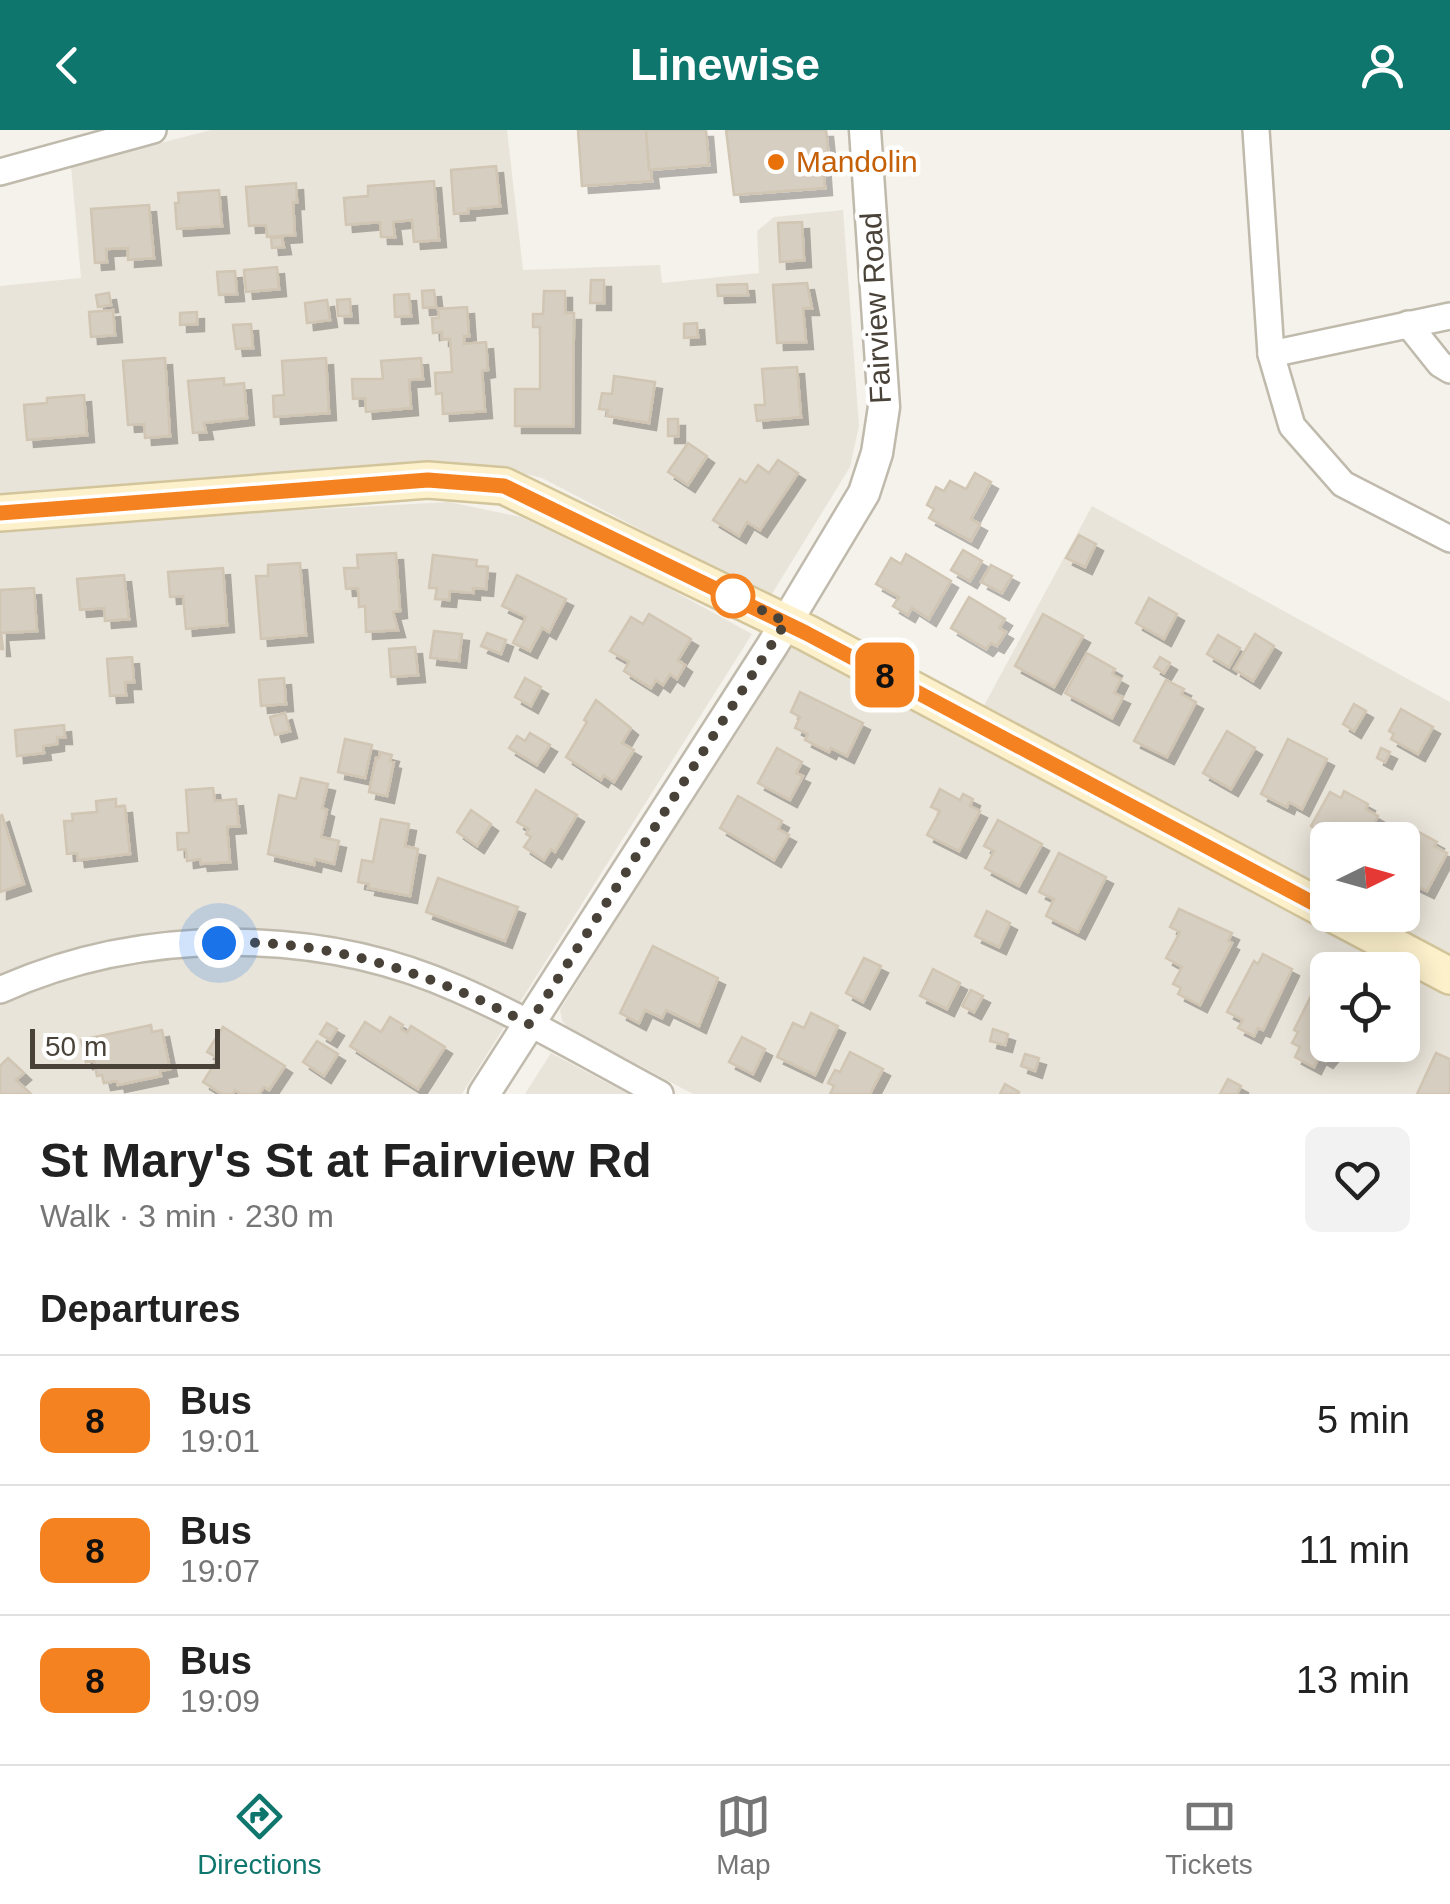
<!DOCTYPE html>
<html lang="en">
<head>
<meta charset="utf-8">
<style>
  body { margin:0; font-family:Arial,sans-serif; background:#f2f2f2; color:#222; height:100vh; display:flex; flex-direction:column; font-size:38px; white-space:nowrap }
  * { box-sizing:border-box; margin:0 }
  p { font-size:32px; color:#767676 }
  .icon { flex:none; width:55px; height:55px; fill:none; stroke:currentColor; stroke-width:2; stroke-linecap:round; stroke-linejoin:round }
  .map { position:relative; height:964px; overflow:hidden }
  .sheet { display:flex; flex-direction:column; background:#fff; flex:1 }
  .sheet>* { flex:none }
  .badge { padding:0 20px; border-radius:15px; font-size:35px; line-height:65px }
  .needle { width:65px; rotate:85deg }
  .buttons { position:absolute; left:1310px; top:692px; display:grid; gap:20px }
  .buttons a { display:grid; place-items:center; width:110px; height:110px; border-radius:15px; background:#fff; box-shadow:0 5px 25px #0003; font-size:50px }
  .scale { position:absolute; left:30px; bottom:25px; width:190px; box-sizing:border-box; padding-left:10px; border:5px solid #494238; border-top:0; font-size:28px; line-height:35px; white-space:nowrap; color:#494238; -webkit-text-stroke:8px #fff; paint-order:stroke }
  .you { position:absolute; width:50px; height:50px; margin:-25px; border:8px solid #fff; border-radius:50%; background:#1a73e8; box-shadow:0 0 0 15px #1a73e833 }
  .map>.badge { position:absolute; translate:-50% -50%; box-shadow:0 0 0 5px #fff }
  h2 { padding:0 40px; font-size:38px; line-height:90px }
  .round { display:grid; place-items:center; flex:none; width:105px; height:105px; border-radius:15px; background:#f2f2f2 }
  .head { display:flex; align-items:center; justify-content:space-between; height:170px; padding:0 40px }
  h1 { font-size:48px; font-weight:600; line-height:75px }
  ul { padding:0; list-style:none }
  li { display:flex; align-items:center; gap:30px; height:130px; padding:0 40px; border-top:2px solid #e0e0e0 }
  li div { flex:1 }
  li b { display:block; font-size:38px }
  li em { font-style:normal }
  li .badge { min-width:110px; font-weight:700; text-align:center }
  header { display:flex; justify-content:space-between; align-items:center; height:130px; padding:0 40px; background:#0f766e; color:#fff; font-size:45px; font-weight:600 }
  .tabs { display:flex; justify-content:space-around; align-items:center; height:140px; border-top:2px solid #e0e0e0; background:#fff; font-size:28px; color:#767676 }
  .tabs a { display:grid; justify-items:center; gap:5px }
  .tabs .selected { color:#0f766e }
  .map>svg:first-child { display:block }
  .residential { fill:#e9e4d9; fill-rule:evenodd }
  .building { fill:#d6cec0; stroke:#d1c5b3; stroke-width:2.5; filter:url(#shadow) }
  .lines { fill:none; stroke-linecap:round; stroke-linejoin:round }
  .minor-casing { stroke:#c0baad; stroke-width:30 }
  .tertiary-casing { stroke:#c0baad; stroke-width:35 }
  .secondary-casing { stroke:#d3c59b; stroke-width:40 }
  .minor { stroke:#fff; stroke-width:25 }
  .tertiary { stroke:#fff; stroke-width:30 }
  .secondary { stroke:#fdf1cc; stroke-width:35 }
  .line-casing { stroke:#fff; stroke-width:22 }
  .line { stroke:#f58220; stroke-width:15 }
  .walk { stroke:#494238; stroke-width:10; stroke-dasharray:0 18 }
  .food-dot { fill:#e8710a; stroke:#fff; stroke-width:4 }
  .stop-dot { fill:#fff; stroke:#f58220; stroke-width:5 }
  .labels { text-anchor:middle; stroke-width:9; stroke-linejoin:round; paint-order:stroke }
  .food-label { font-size:30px; fill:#c56008; stroke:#fff; text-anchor:start }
  .street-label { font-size:30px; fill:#494238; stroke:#fff }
</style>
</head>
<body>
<header><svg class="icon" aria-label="back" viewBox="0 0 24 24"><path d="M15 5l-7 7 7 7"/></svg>Linewise<svg class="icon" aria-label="person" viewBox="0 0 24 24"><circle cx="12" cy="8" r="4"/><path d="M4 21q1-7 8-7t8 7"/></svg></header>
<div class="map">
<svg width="1450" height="964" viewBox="0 0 1450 964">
  <defs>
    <filter id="shadow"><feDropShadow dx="7" dy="7" stdDeviation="0" flood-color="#0004"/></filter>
  </defs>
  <rect width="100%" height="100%" fill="#f5f2eb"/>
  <g class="residential">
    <polygon points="211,0 507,0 523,140 660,135 662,153 759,143 757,101 774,87 843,80 859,296 850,337 770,467 542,348 493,336 433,332 101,356 104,391 449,372 521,387 661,454 752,504 462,964 0,964 0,156 81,148 71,36"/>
    <path d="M1092,376L1450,572V964H693L569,898L562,891L560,880L788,515L795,513L968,605ZM1328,710H1402V785H1328ZM1328,840H1402V915H1328Z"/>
    <polygon points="551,923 628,964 525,964"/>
  </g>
  <g class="building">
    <polygon points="578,0 646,0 652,51 582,56"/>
    <polygon points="646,0 706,0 709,35 649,40"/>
    <polygon points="726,0 826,0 829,28 823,29 825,58 734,65"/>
    <polygon points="496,36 500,76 468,79 468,83 454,84 451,40"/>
    <polygon points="434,51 439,110 414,112 412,90 393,92 395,107 381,107 380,92 346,95 344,68 368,66 368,56"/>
    <polygon points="296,53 297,72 293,72 295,105 267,107 266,95 249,96 246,57"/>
    <polygon points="219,60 222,96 177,99 175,73 179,73 178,63"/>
    <polygon points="149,75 154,128 128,130 128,118 106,119 107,132 95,133 91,79"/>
    <polygon points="802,92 804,130 780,132 778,93"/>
    <polygon points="282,107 284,117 272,118 271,108"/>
    <polygon points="277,137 279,159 246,162 244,140"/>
    <polygon points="235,141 237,164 219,165 217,142"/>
    <polygon points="591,150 604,150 604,173 590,173"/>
    <polygon points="807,153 812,178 803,178 806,212 777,213 773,155"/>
    <polygon points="747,154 748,165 718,166 717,155"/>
    <polygon points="434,160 436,177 423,178 422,161"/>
    <polygon points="544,161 565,161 565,183 574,183 573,296 515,296 515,259 540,259 540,197 533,197 533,184 543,184"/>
    <polygon points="109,163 111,175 98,177 96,165"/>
    <polygon points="409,164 411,186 395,187 394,165"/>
    <polygon points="350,169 351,186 338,186 337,170"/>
    <polygon points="327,170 330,190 307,193 305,173"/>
    <polygon points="467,177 469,206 464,206 464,214 486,212 488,240 482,241 485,281 443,284 442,263 436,264 435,243 452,242 450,209 442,209 442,202 433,203 432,188 439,188 438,179"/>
    <polygon points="113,180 115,205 91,207 89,182"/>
    <polygon points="197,182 197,194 180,195 180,183"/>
    <polygon points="697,193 698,207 684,208 684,194"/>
    <polygon points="251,194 253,218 236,219 233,195"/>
    <polygon points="165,228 170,306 145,308 144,294 128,295 123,231"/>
    <polygon points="326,228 329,283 274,287 273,266 284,265 282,231"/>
    <polygon points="421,228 423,249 409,250 411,278 366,282 365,268 353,269 352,249 383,249 381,231"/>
    <polygon points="797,237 801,287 757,291 755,275 765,275 762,239"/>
    <polygon points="614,246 655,252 649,293 607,286 608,280 599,279 602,263 612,264"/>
    <polygon points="224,248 224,255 244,253 247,288 204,293 206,302 193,303 188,251"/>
    <polygon points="84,265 87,305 27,310 24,275 47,273 47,268"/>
    <rect x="668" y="289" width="10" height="17"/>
    <polygon points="688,313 707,326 688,355 668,342"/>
    <polygon points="778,330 798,343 760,400 747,392 739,406 713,390 740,349 746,353 758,335 769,343"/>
    <polygon points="975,343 991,352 971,389 980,394 971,411 929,388 934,379 927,375 936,357 944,361 950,351 966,359"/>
    <polygon points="1079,405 1096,414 1085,437 1066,428"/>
    <polygon points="963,420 982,431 970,451 951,440"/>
    <polygon points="396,423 400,481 393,482 398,500 366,502 365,476 359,477 358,458 346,459 344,438 358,438 357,425"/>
    <polygon points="906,424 951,451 929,489 912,478 908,485 893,476 899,467 876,454 891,428 901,434"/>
    <polygon points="433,425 477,430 476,436 488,437 486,459 473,458 473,463 450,461 449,470 435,469 437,458 429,458"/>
    <polygon points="300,433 306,505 261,509 256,446 268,446 268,435"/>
    <polygon points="991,435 1012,446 1002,463 981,452"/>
    <polygon points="223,438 227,495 186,499 183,466 170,467 168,442"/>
    <polygon points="124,445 129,489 105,491 104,478 80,480 77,449"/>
    <polygon points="517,445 566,469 549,502 542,498 530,521 513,513 526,487 502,476"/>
    <polygon points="34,458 37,501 1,503 3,519 0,519 0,460"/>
    <polygon points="969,467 1005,489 999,498 1006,502 997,516 991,513 986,519 951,498"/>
    <polygon points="1149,468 1177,484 1164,509 1136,493"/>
    <polygon points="649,484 691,509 678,530 685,535 677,549 670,544 663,555 656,550 651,558 624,541 629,532 610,521 631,487 643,494"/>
    <polygon points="1043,484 1083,506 1054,557 1015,536"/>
    <polygon points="434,501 462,504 459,531 430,528"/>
    <polygon points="487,503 506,510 501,524 481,516"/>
    <polygon points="1255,504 1274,516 1253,551 1234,539"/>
    <polygon points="1218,505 1240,518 1229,537 1207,524"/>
    <polygon points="415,517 418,545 391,547 389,519"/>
    <polygon points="1087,523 1115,539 1112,544 1121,549 1114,563 1123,567 1112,588 1065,563"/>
    <polygon points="132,527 134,552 125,552 126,565 110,566 107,529"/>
    <polygon points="1160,527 1170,533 1164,543 1154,537"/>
    <polygon points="284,548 286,574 261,576 259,550"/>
    <polygon points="525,548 541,557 531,576 515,567"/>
    <polygon points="1166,550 1184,559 1181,564 1196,572 1167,627 1134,611"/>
    <polygon points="800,562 863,593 847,626 831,618 829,622 805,610 808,604 795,598 800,587 791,582"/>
    <polygon points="596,570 631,598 622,613 634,620 614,652 604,645 601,650 566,627 587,592 584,590"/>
    <polygon points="1354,574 1366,581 1354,601 1343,594"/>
    <polygon points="1401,579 1433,597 1418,624 1391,609 1394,604 1389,601"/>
    <polygon points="285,583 290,601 275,605 270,587"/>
    <polygon points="64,595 65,607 57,607 57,614 43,616 44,623 17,626 15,600"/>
    <polygon points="1227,601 1255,618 1231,659 1203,643"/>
    <polygon points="530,603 550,615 537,635 509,618 517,606 525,611"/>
    <polygon points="345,609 372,615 365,648 338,642"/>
    <polygon points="1288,609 1327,629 1302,679 1289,672 1287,677 1261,664"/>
    <polygon points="777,618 802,632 796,643 803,646 790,670 758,653"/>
    <polygon points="1381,618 1390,622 1385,632 1377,628"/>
    <polygon points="380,622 392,625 390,631 394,632 387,666 369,662 376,628 379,628"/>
    <polygon points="301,648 328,654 322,678 327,680 321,707 339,711 334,734 315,729 314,735 268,724 279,665 296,669"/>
    <polygon points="213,658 215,671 236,669 239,696 227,697 230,732 201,734 200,729 187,731 186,719 178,720 177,703 189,703 186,660"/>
    <polygon points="940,659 960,670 963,664 973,669 970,676 980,681 959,721 927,705 940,681 931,677"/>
    <polygon points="536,660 577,685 555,722 551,719 544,730 524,717 531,707 526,704 529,699 517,692"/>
    <polygon points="1344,661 1368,674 1366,679 1378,686 1365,710 1335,710 1311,696 1330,662 1341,668"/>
    <polygon points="738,666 782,691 778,699 789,705 774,730 720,698"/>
    <polygon points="116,669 116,677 125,676 130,724 78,730 77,723 67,724 64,691 73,691 72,684 97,682 96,671"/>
    <polygon points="471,680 491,694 477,716 457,702"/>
    <polygon points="2,685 24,754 0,762 0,686"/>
    <polygon points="381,689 409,694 405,716 418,719 410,766 368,758 369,754 358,752 362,730 373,732"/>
    <polygon points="998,690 1042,714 1019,756 985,738 994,721 984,716"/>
    <polygon points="1398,698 1410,704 1413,699 1437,712 1434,716 1447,723 1427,761 1410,753 1414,745 1402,739 1402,710 1392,710"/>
    <polygon points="1059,723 1106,747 1078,802 1046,786 1054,769 1039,762"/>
    <polygon points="438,748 518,777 505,811 426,782"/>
    <polygon points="1179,779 1232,803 1228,811 1232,813 1200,875 1178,864 1181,858 1173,854 1182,837 1166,828 1180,802 1170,797"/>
    <polygon points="987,781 1010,793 999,817 975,806"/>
    <polygon points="653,816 718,848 699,896 666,880 662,888 645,880 639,893 620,883"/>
    <polygon points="1263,824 1292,839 1263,900 1258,898 1254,906 1238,898 1243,890 1227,882 1254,831 1258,834"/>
    <polygon points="864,828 881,836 863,872 846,863"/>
    <polygon points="933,839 960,853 947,879 920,866"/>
    <polygon points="1315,858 1328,864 1328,915 1339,915 1326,931 1319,927 1314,937 1295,927 1300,917 1292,913 1298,902 1294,900"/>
    <polygon points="971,860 983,866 974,882 962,876"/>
    <polygon points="811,883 838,896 815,945 777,927 793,893 804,898"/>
    <polygon points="390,887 403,895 401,899 407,903 411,896 445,917 418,959 350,916 365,892 381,902"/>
    <polygon points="327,893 337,899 330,910 320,904"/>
    <polygon points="151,895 152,902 162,900 170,939 160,941 161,946 118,955 117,951 104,953 102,945 97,946 94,931 86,932 81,910"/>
    <polygon points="223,897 285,936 269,960 264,957 259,964 241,964 235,960 233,964 222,964 203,952 218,928 207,922"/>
    <polygon points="993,899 1008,904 1005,915 990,911"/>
    <polygon points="742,907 765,919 753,944 729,932"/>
    <polygon points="317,911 338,924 324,946 303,932"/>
    <polygon points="850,922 883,939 870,964 830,964 834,956 828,953 835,940 840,942"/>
    <polygon points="1436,923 1450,929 1450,964 1417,964"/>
    <polygon points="1025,924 1039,928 1035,941 1021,936"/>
    <polygon points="8,928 24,943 16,950 31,964 0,964 0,936"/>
    <polygon points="1228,949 1241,956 1237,964 1220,964"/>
    <polygon points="1005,954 1019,962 1018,964 1000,964"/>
  </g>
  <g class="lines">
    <defs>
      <g id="minor">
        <polyline points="1256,0 1271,224 1292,296 1343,354 1450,409"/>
        <polyline points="0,42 153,0"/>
        <polyline points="1408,194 1440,234 1450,240"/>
        <polyline points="1271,224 1450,186"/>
        <path d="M0,860C140,797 317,796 458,859C527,889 593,928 660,964"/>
      </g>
      <polyline id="tertiary" points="484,964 772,516 864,363 877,323 884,277 865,0"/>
      <g id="secondary">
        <polyline points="0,383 428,350 504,356 807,503 1328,781"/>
        <polyline points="1335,785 1450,846"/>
      </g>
    </defs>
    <use href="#minor" class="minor-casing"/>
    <use href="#tertiary" class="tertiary-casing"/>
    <use href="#secondary" class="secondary-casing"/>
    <use href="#minor" class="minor"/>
    <use href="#tertiary" class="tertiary"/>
    <use href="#secondary" class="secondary"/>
  </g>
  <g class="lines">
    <defs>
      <polyline id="line" points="0,383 428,350 504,356 806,503 1328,781"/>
    </defs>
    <use href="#line" class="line-casing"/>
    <use href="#line" class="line"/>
    <path class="walk" d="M219,813C328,808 433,844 529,894L786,492L733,466"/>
  </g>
  <circle class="food-dot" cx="776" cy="32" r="10"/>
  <circle class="stop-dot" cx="733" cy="466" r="20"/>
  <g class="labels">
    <g class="food-label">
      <text x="796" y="42">Mandolin</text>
    </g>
    <g class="street-label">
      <text transform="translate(876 178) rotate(-93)" y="10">Fairview Road</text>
    </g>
  </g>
</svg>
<div class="buttons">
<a><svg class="needle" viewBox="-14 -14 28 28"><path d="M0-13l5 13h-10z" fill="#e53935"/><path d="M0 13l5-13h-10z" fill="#767676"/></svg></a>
<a><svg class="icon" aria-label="locate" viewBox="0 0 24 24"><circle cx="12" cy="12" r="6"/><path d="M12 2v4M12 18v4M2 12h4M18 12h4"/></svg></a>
</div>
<div class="scale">50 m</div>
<div class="you" style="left:219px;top:813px"></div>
<b class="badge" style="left:885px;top:545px;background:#f58220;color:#111">8</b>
</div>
<section class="sheet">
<div class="head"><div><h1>St Mary's St at Fairview Rd</h1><p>Walk · 3 min · 230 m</p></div><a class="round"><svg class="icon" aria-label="heart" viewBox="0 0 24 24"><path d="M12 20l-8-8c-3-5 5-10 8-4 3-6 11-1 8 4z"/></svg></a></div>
<h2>Departures</h2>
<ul>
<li><span class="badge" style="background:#f58220;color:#111">8</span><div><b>Bus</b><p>19:01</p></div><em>5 min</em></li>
<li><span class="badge" style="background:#f58220;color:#111">8</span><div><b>Bus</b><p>19:07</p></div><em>11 min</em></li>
<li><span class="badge" style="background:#f58220;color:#111">8</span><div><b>Bus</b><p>19:09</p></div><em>13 min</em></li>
</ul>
</section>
<nav class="tabs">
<a class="selected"><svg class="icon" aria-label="directions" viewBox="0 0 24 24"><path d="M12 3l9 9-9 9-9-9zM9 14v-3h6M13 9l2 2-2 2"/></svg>Directions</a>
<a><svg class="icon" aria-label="map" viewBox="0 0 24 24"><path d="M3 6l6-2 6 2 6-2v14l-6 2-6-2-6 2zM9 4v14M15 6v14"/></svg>Map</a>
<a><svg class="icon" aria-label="tickets" viewBox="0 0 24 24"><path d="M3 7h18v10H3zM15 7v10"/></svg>Tickets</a>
</nav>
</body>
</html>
